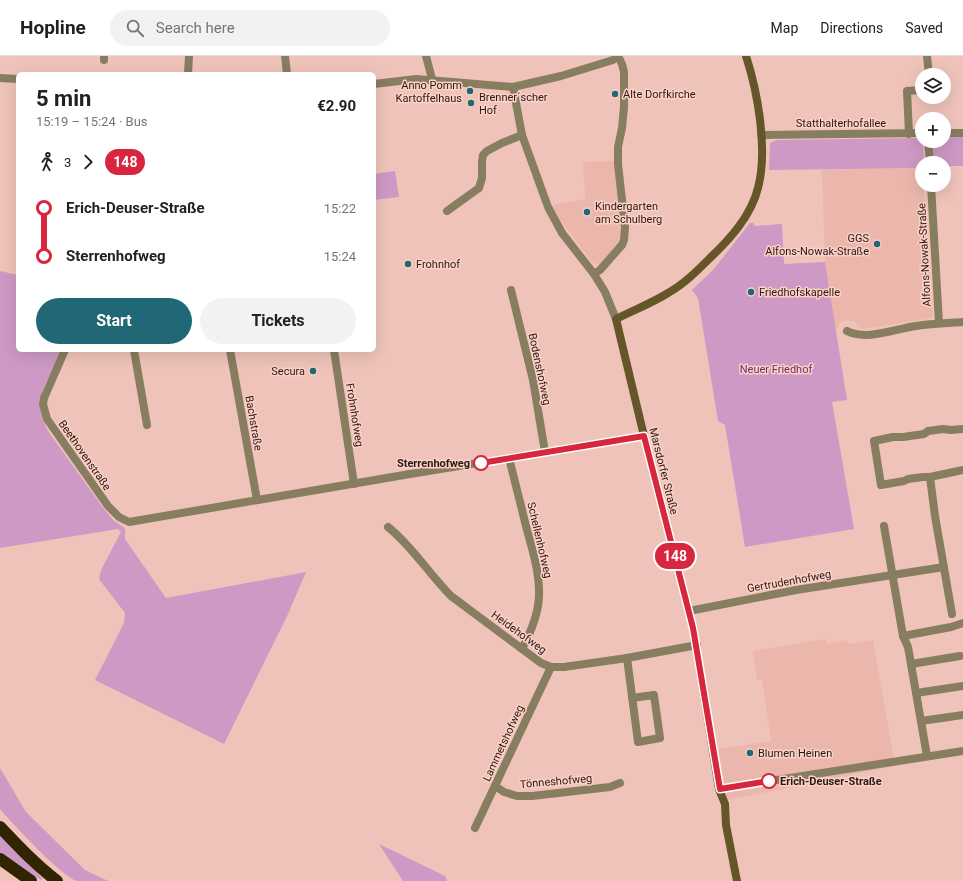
<!DOCTYPE html>
<html lang="en">
<head>
<meta charset="utf-8">
<style>
  body { margin:0; font-family:Roboto,sans-serif; background:#f2f2f2; color:#202124; height:100vh; display:flex; flex-direction:column; font-size:15px; white-space:nowrap }
  * { box-sizing:border-box; margin:0 }
  p { font-size:13px; color:#757577 }
  .icon { flex:none; width:22px; height:22px; fill:none; stroke:currentColor; stroke-width:2; stroke-linecap:round; stroke-linejoin:round }
  .map { position:relative; flex:1; overflow:hidden }
  .side { position:absolute; left:16px; top:16px; width:360px; height:280px; display:flex; flex-direction:column; background:#fff; border-radius:6px; box-shadow:0 4px 16px #0002 }
  .side>* { flex:none }
  .badge { padding:0 8px; border-radius:13px; font-size:14px; line-height:26px }
  .fabs { position:absolute; left:915px; top:12px; display:grid; gap:8px }
  .fabs a { display:grid; place-items:center; width:36px; height:36px; border-radius:50%; background:#fff; box-shadow:0 4px 16px #0002; font-size:20px }
  .map>.badge { position:absolute; translate:-50% -50%; box-shadow:0 0 0 2px #fff }
  .legs { display:flex; align-items:center; gap:6px; height:44px; padding:0 20px; font-size:13px }
  .legs p { margin-inline-start:auto }
  .overview { display:flex; align-items:center; justify-content:space-between; height:68px; padding:0 20px }
  h1 { font-size:22px; font-weight:700; line-height:30px }
  .primary-button { display:flex; gap:8px; margin-top:auto; padding:8px 20px }
  .primary-button a { flex:1; height:46px; border-radius:24px; background:#206876; color:#fff; font-size:16px; font-weight:700; line-height:46px; text-align:center }
  .primary-button a+a { background:#f2f2f2; color:#202124 }
  ul { padding:0 20px; list-style:none }
  li { display:flex; align-items:center; gap:14px; height:48px; font-size:15px }
  li i { display:grid; place-items:center; width:6px; height:100%; margin:0 5px; background:currentColor }
  li i::after { content:''; width:10px; height:10px; margin:-5px; border:3px solid; border-radius:50%; background:#fff }
  li p { margin-inline-start:auto }
  li:first-child i { background:linear-gradient(#0000 50%,currentColor 0) }
  li:last-child i { background:linear-gradient(currentColor 50%,#0000 0) }
  header { display:flex; align-items:center; gap:24px; box-sizing:border-box; height:56px; padding:0 20px; background:#fff; border-bottom:1px solid #e0e0e0 }
  header strong { font-size:19px }
  nav { display:flex; gap:22px; margin-inline-start:auto; font-size:14px }
  .search { width:280px; height:36px; background:#f2f2f2; display:flex; align-items:center; gap:10px; box-sizing:border-box; padding:0 14px; border-radius:22px; color:#757577; font-size:15px }
  .map>svg:first-child { display:block }
  .built { fill:#ebb7ac }
  .green { fill:#ce99c4 }
  .lines { fill:none; stroke-linecap:round; stroke-linejoin:round }
  .street { stroke:#877d60; stroke-width:8 }
  .secondary { stroke:#645628; stroke-width:8 }
  .highway { stroke:#302500; stroke-width:12 }
  .line-1-casing { stroke:#fff; stroke-width:9 }
  .line-1 { stroke:#d7263d; stroke-width:6 }
  .poi-dot { fill:#206876; stroke:#fdd0c6; stroke-width:1.5 }
  .stop-1-dot { fill:#fff; stroke:#d7263d; stroke-width:2 }
  .labels { text-anchor:middle; stroke-width:3; stroke-linejoin:round; paint-order:stroke }
  .poi-label { font-size:11px; fill:#291916; stroke:#fdd0c6; text-anchor:start }
  .street-label { font-size:11px; fill:#291916; stroke:#fdd0c6 }
  .park-label { font-size:11px; fill:#702967; stroke:#fdd0c6 }
  .stop-label { font-size:11px; font-weight:bold; fill:#291916; stroke:#fdd0c6; text-anchor:end }
</style>
</head>
<body>
<header>
<strong>Hopline</strong>
<div class="search"><svg class="icon" aria-label="search" viewBox="0 0 24 24"><circle cx="10" cy="10" r="6"/><path d="M15 15l6 6"/></svg>Search here</div>
<nav><a>Map</a><a>Directions</a><a>Saved</a></nav>
</header>
<div class="map">
<svg width="963" height="825" viewBox="0 0 963 825">
  <rect width="100%" height="100%" fill="#efc3b9"/>
  <g class="built">
    <polygon points="615,105 621,182 619,186 603,206 599,208 596,208 592,206 559,162 552,149 585,143 583,106"/>
    <polygon points="922,112 925,162 928,170 933,262 862,273 854,265 846,264 840,267 836,275 825,206 822,114"/>
    <polygon points="825,583 826,588 847,584 848,588 873,584 895,710 727,744 719,693 771,685 762,624 757,624 753,595"/>
  </g>
  <g class="green">
    <polygon points="944,80 963,80 963,110 944,110 944,107 932,107 931,85 944,85"/>
    <polygon points="919,82 922,83 922,85 923,85 924,107 922,107 922,112 769,114 770,87 777,84"/>
    <polygon points="395,115 399,141 374,144 374,118"/>
    <polygon points="750,167 753,167 755,170 782,168 784,208 825,206 847,344 832,346 854,473 745,491 725,369 718,365 698,242 692,234 713,214"/>
    <path d="M0,215L18,219V294H62C50,327 29,337 48,375L101,449L114,465L125,472V483L166,542L306,516L288,558L224,688L95,624L124,567L125,557L99,523L101,514L121,476L118,473L0,492Z"/>
    <path d="M0,712L26,756L85,814L108,825C99,825 85,825 77,825C62,821 12,767 0,753Z"/>
    <polygon points="0,778 42,822 42,824 23,815 0,797"/>
    <polygon points="379,788 445,820 447,825 403,825"/>
  </g>
  <g class="lines">
    <g class="street">
      <polyline points="285,0 287,18"/>
      <polyline points="426,0 432,23"/>
      <polyline points="927,0 929,19"/>
      <polyline points="104,4 104,0"/>
      <polyline points="188,18 189,0"/>
      <polyline points="0,22 18,23"/>
      <polyline points="374,28 416,23 513,31 561,20 613,4 618,0"/>
      <polyline points="513,31 522,79 548,151 562,177 594,218 605,236 616,263"/>
      <polyline points="944,77 963,77"/>
      <polyline points="909,78 907,35 922,34"/>
      <polyline points="761,79 922,77"/>
      <polyline points="928,85 930,107"/>
      <polyline points="931,129 939,267"/>
      <polyline points="447,155 479,132 482,122 482,105 483,99 487,95 502,87 522,79"/>
      <polyline points="594,218 600,214 622,189 624,184 625,171 618,108 618,91 622,72 624,51 624,16 622,8 618,0"/>
      <polyline points="511,234 533,324 545,396"/>
      <path d="M847,275C866,285 895,273 916,270C932,267 948,267 963,266"/>
      <polyline points="65,294 44,342 43,348 47,363 108,450 119,461 129,466 410,418 644,380"/>
      <polyline points="134,294 147,369"/>
      <polyline points="230,294 257,444"/>
      <polyline points="334,294 354,428"/>
      <polyline points="963,373 951,374 943,373 928,375 924,378 903,381 893,381 874,385 881,429 904,425 908,423 923,421 930,421 963,414"/>
      <path d="M509,402C515,426 521,450 527,474C533,496 540,518 539,541C538,559 531,576 522,593"/>
      <polyline points="930,421 935,460 952,558"/>
      <polyline points="884,470 903,580 908,591 927,700"/>
      <path d="M388,471C412,490 429,518 451,540L541,607L551,611H564L627,602L697,589"/>
      <polyline points="689,555 796,534 944,511"/>
      <polyline points="903,580 951,571 963,567"/>
      <polyline points="627,602 638,686 660,682 654,639 632,642"/>
      <polyline points="911,608 960,600"/>
      <polyline points="916,637 963,630"/>
      <polyline points="921,665 963,659"/>
      <polyline points="495,730 504,736 517,740 532,740 610,731 620,727"/>
      <polyline points="719,733 963,695"/>
      <polyline points="475,772 551,611"/>
    </g>
    <path class="secondary" d="M737,825L726,769L725,748L719,733L693,572L644,380L616,263C634,254 652,247 668,237C684,228 697,215 710,202C730,183 751,160 758,132C768,94 758,37 746,0"/>
    <g class="highway">
      <path d="M0,771C18,790 36,809 57,825"/>
      <polyline points="0,803 31,825"/>
    </g>
  </g>
  <g class="lines">
    <defs>
      <polyline id="line-1" points="481,407 644,380 693,572 720,733 769,725"/>
    </defs>
    <use href="#line-1" class="line-1-casing"/>
    <use href="#line-1" class="line-1"/>
  </g>
  <g class="poi-dot">
    <circle cx="470" cy="35" r="4"/>
    <circle cx="615" cy="38" r="4"/>
    <circle cx="471" cy="47" r="4"/>
    <circle cx="587" cy="156" r="4"/>
    <circle cx="877" cy="188" r="4"/>
    <circle cx="408" cy="208" r="4"/>
    <circle cx="751" cy="236" r="4"/>
    <circle cx="313" cy="315" r="4"/>
    <circle cx="750" cy="697" r="4"/>
  </g>
  <g class="stop-1-dot">
    <circle cx="481" cy="407" r="7"/>
    <circle cx="769" cy="725" r="7"/>
  </g>
  <g class="labels">
    <g class="poi-label">
      <text x="462" y="33" text-anchor="end">Anno Pomm<tspan x="462" dy="13">Kartoffelhaus</tspan></text>
      <text x="623" y="42">Alte Dorfkirche</text>
      <text x="479" y="45">Brenner´scher<tspan x="479" dy="13">Hof</tspan></text>
      <text x="595" y="154">Kindergarten<tspan x="595" dy="13">am Schulberg</tspan></text>
      <text x="869" y="186" text-anchor="end">GGS<tspan x="869" dy="13">Alfons-Nowak-Straße</tspan></text>
      <text x="416" y="212">Frohnhof</text>
      <text x="759" y="240">Friedhofskapelle</text>
      <text x="305" y="319" text-anchor="end">Secura</text>
      <text x="758" y="701">Blumen Heinen</text>
    </g>
    <g class="street-label">
      <text x="841" y="71">Statthalterhofallee</text>
      <text transform="translate(924 199) rotate(-93)" y="4">Alfons-Nowak-Straße</text>
      <text transform="translate(540 313) rotate(78)" y="4">Bodenshofweg</text>
      <text transform="translate(355 359) rotate(81)" y="4">Frohnhofweg</text>
      <text transform="translate(254 367) rotate(80)" y="4">Bachstraße</text>
      <text transform="translate(85 399) rotate(55)" y="4">Beethovenstraße</text>
      <text transform="translate(664 415) rotate(76)" y="4">Marsdorfer Straße</text>
      <text transform="translate(540 484) rotate(77)" y="4">Schellenhofweg</text>
      <text transform="translate(789 525) rotate(-10)" y="4">Gertrudenhofweg</text>
      <text transform="translate(519 576) rotate(36)" y="4">Heidehofweg</text>
      <text transform="translate(503 687) rotate(-65)" y="4">Lammetshofweg</text>
      <text transform="translate(556 725) rotate(-5)" y="4">Tönneshofweg</text>
    </g>
    <g class="park-label">
      <text x="776" y="317">Neuer Friedhof</text>
    </g>
    <g class="stop-label">
      <text x="470" y="411">Sterrenhofweg</text>
      <text x="780" y="729" text-anchor="start">Erich-Deuser-Straße</text>
    </g>
  </g>
</svg>
<div class="fabs">
<a><svg class="icon" aria-label="layers" viewBox="0 0 24 24"><path d="M12 4l9 5-9 5-9-5zM3 14l9 5 9-5"/></svg></a>
<a>+</a>
<a>−</a>
</div>
<b class="badge" style="left:675px;top:500px;background:#d7263d;color:#fff">148</b>
<section class="side">
<div class="overview"><div><h1>5 min</h1><p>15:19 – 15:24 · Bus</p></div><b>€2.90</b></div>
<div class="legs"><svg class="icon" aria-label="walk" viewBox="0 0 24 24"><circle cx="13" cy="4" r="2"/><path d="M13 8l-2 6 4 7M11 14l-3 7M7 12l3-4h3l4 4"/></svg>3<svg class="icon" aria-label="forward" viewBox="0 0 24 24"><path d="M9 5l7 7-7 7"/></svg><b class="badge" style="background:#d7263d;color:#fff">148</b></div>
<ul>
<li><i style="color:#d7263d"></i><b>Erich-Deuser-Straße</b><p>15:22</p></li>
<li><i style="color:#d7263d"></i><b>Sterrenhofweg</b><p>15:24</p></li>
</ul>
<div class="primary-button"><a>Start</a><a>Tickets</a></div>
</section>
</div>
</body>
</html>
